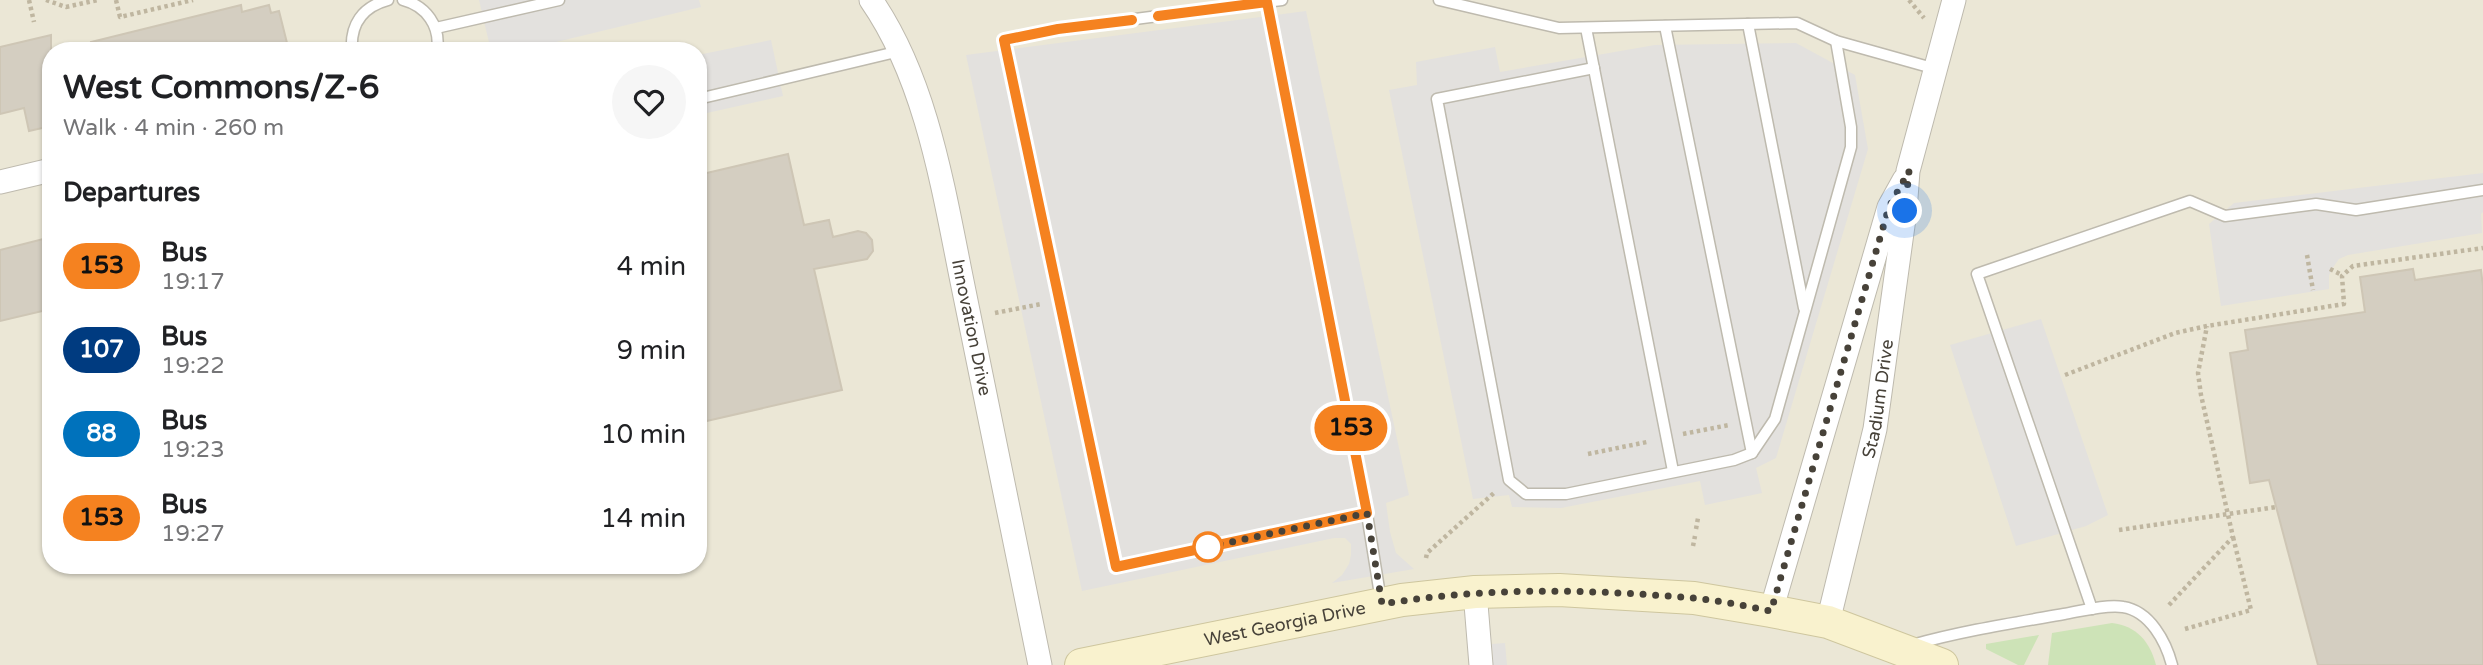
<!DOCTYPE html>
<html lang="en">
<head>
<meta charset="utf-8">
<style>
  body { margin:0; font-family:"Varela Round",sans-serif; background:#f6f6f6; color:#202124; height:100vh; display:flex; flex-direction:column; font-size:26px; white-space:nowrap }
  * { box-sizing:border-box; margin:0 }
  p { font-size:23px; color:#757577 }
  .icon { flex:none; width:38px; height:38px; fill:none; stroke:currentColor; stroke-width:2; stroke-linecap:round; stroke-linejoin:round }
  .map { position:relative; flex:1; overflow:hidden }
  .details { position:absolute; left:42px; top:42px; width:665px; height:532px; display:flex; flex-direction:column; background:#fff; border-radius:28px; box-shadow:0 2px 5px #0004 }
  .details>* { flex:none }
  .badge { padding:0 14px; border-radius:23px; font-size:24px; line-height:46px }
  .you { position:absolute; width:35px; height:35px; margin:-18px; border:5px solid #fff; border-radius:50%; background:#1a73e8; box-shadow:0 0 0 10px #1a73e833 }
  .map>.badge { position:absolute; translate:-50% -50%; box-shadow:0 0 0 4px #fff }
  h2 { padding:0 21px; font-size:26px; line-height:63px }
  .round { display:grid; place-items:center; flex:none; width:74px; height:74px; border-radius:37px; background:#f6f6f6 }
  .headline { display:flex; align-items:center; justify-content:space-between; height:119px; padding:0 21px }
  h1 { font-size:33px; font-weight:800; line-height:52px }
  ul { padding:0; list-style:none }
  li { display:flex; align-items:center; gap:21px; height:84px; padding:0 21px }
  li div { flex:1 }
  li b { display:block; font-size:26px }
  li em { font-style:normal }
  li .badge { min-width:77px; font-weight:700; text-align:center }
  .map>svg:first-child { display:block }
  .education { fill:#ebe7d6; fill-rule:evenodd }
  .green { fill:#cde3b7 }
  .parking { fill:#e3e1de }
  .building { fill:#d4cec1; stroke:#cec6b5; stroke-width:2 }
  .lines { fill:none; stroke-linecap:round; stroke-linejoin:round }
  .lane-casing { stroke:#bebaae; stroke-width:13 }
  .street-casing { stroke:#bebaae; stroke-width:25 }
  .secondary-casing { stroke:#cec69e; stroke-width:34 }
  .path { stroke:#bfb6a0; stroke-width:4.5; stroke-dasharray:3.5 3.5; stroke-linecap:butt }
  .lane { stroke:#fff; stroke-width:10 }
  .street { stroke:#fff; stroke-width:23 }
  .secondary { stroke:#f9f2ce; stroke-width:32 }
  .line-casing { stroke:#fff; stroke-width:16 }
  .line { stroke:#f58220; stroke-width:10 }
  .walk { stroke:#474239; stroke-width:7; stroke-dasharray:0 12.6 }
  .stop-dot { fill:#fff; stroke:#f58220; stroke-width:3.5 }
  .labels { text-anchor:middle; stroke-width:6; stroke-linejoin:round; paint-order:stroke }
  .street-label { font-size:18px; fill:#474239; stroke:#fff }
</style>
</head>
<body>
<div class="map">
<svg width="2483" height="665" viewBox="0 0 2483 665">
  <rect width="100%" height="100%" fill="#f4f1ea"/>
  <path class="education" d="M0,0H2483V665H0ZM51,51H698V565H51Z"/>
  <g class="green">
    <path d="M2112,623C2137,626 2150,642 2156,665H2048L2052,633Z"/>
    <polygon points="2039,635 2024,665 2018,665 1986,649 1986,644"/>
  </g>
  <g class="parking">
    <polygon points="479,0 699,0 701,7 519,51 491,51"/>
    <polygon points="1306,11 1409,495 1386,503 1390,532 1396,553 1414,569 1332,583 1342,575 1349,564 1351,555 1351,544 1345,538 1334,538 1082,591 966,55"/>
    <polygon points="771,40 783,96 698,115 698,55"/>
    <polygon points="1796,43 1855,75 1868,149 1776,458 1756,468 1762,493 1705,505 1700,481 1561,508 1512,507 1509,495 1473,499 1389,90 1417,85 1416,62 1495,47 1500,72 1655,45"/>
    <polygon points="2483,173 2483,212 2481,214 2482,233 2348,255 2339,259 2334,266 2329,275 2329,289 2221,306 2209,224 2234,203"/>
    <polygon points="2041,319 2108,515 2086,526 2016,546 1950,345"/>
    <polygon points="1505,643 1507,665 1493,665 1492,644"/>
  </g>
  <g class="building">
    <polygon points="241,5 242,12 269,5 271,13 279,11 289,51 92,51 91,42"/>
    <polygon points="51,35 51,126 29,131 24,108 0,114 0,47"/>
    <polygon points="788,154 804,225 829,220 833,237 858,231 866,233 872,240 873,251 867,259 814,269 842,390 698,423 698,175"/>
    <polygon points="51,237 51,309 0,321 0,250"/>
    <polygon points="2413,269 2415,280 2481,270 2483,286 2483,665 2318,665 2269,480 2250,483 2230,353 2248,350 2245,330 2365,312 2360,277"/>
  </g>
  <g class="lines">
    <defs>
      <g id="lane">
        <path d="M403,0C426,6 441,26 437,51"/>
        <polyline points="1282,0 1058,29 1004,40 1116,567 1366,513"/>
        <polyline points="1439,0 1559,28 1797,23 1836,41 1936,69"/>
        <polyline points="1267,2 1362,483 1381,601"/>
        <polyline points="1748,24 1804,308"/>
        <polyline points="1665,26 1752,453"/>
        <polyline points="436,28 559,0"/>
        <polyline points="1586,28 1673,471"/>
        <path d="M352,51C350,25 362,7 388,0"/>
        <polyline points="1594,68 1437,99 1509,480 1526,494 1566,494 1734,460 1752,453 1775,419 1851,147 1851,127 1836,41"/>
        <polyline points="698,99 900,51"/>
        <polyline points="2092,609 1977,274 2190,201 2225,216 2316,204 2356,210 2483,190"/>
        <path d="M1912,645C1962,631 2013,623 2064,614C2081,611 2107,604 2123,607C2150,611 2166,642 2172,665"/>
      </g>
      <g id="street">
        <path id="s1" d="M871,0C928,82 944,194 964,291C990,415 1015,540 1040,665"/>
        <polyline points="0,182 51,170"/>
        <polyline points="1475,592 1481,665"/>
        <polyline points="1771,611 1889,207 1904,180"/>
        <path id="s2" d="M1828,622L1875,429L1905,211L1908,171L1954,0"/>
      </g>
      <g id="secondary">
        <path id="s3" d="M1081,665L1402,600L1475,592L1559,590L1694,598L1771,611L1828,622L1942,665"/>
      </g>
    </defs>
    <use href="#lane" class="lane-casing"/>
    <use href="#street" class="street-casing"/>
    <use href="#secondary" class="secondary-casing"/>
    <g class="path">
      <polyline points="29,0 34,22"/>
      <polyline points="46,0 66,7 98,0"/>
      <polyline points="116,0 120,17 193,0"/>
      <polyline points="1909,0 1924,18"/>
      <polyline points="2307,255 2313,290"/>
      <polyline points="2330,269 2342,275"/>
      <polyline points="995,313 1041,304"/>
      <polyline points="2065,375 2175,333 2207,326 2344,304 2342,276 2353,266 2483,248"/>
      <polyline points="1683,434 1729,425"/>
      <polyline points="1588,454 1647,442"/>
      <polyline points="1696,529 1698,518"/>
      <polyline points="2119,530 2276,507"/>
      <polyline points="1693,546 1695,536"/>
      <polyline points="1426,558 1427,553 1495,492"/>
      <polyline points="2169,605 2233,537 2201,395 2198,373 2207,326"/>
      <polyline points="2185,629 2251,610 2233,537"/>
    </g>
    <use href="#lane" class="lane"/>
    <use href="#street" class="street"/>
    <use href="#secondary" class="secondary"/>
  </g>
  <g class="lines">
    <defs>
      <polyline id="line" points="1132,20 1058,29 1004,40 1116,567 1367,513 1267,2 1158,16"/>
    </defs>
    <use href="#line" class="line-casing"/>
    <use href="#line" class="line"/>
    <path class="walk" d="M1208,547L1367,513L1382,604C1485,587 1588,589 1692,598C1718,600 1745,606 1771,611L1889,207L1909,171L1905,211"/>
  </g>
  <circle class="stop-dot" cx="1208" cy="547" r="14"/>
  <g class="labels">
    <g class="street-label">
      <text dy="6" stroke="none"><textPath href="#s1" startOffset="345">Innovation Drive</textPath></text>
      <text dy="6" stroke="none"><textPath href="#s2" startOffset="229">Stadium Drive</textPath></text>
      <text dy="6" stroke="none"><textPath href="#s3" startOffset="208">West Georgia Drive</textPath></text>
    </g>
  </g>
</svg>
<div class="you" style="left:1905px;top:211px"></div>
<b class="badge" style="left:1351px;top:428px;background:#f58220;color:#111">153</b>
<section class="details">
<div class="headline"><div><h1>West Commons/Z-6</h1><p>Walk · 4 min · 260 m</p></div><a class="round"><svg class="icon" aria-label="heart" viewBox="0 0 24 24"><path d="M12 20l-8-8c-3-5 5-10 8-4 3-6 11-1 8 4z"/></svg></a></div>
<h2>Departures</h2>
<ul>
<li><span class="badge" style="background:#f58220;color:#111">153</span><div><b>Bus</b><p>19:17</p></div><em>4 min</em></li>
<li><span class="badge" style="background:#003b80;color:#fff">107</span><div><b>Bus</b><p>19:22</p></div><em>9 min</em></li>
<li><span class="badge" style="background:#0072bc;color:#fff">88</span><div><b>Bus</b><p>19:23</p></div><em>10 min</em></li>
<li><span class="badge" style="background:#f58220;color:#111">153</span><div><b>Bus</b><p>19:27</p></div><em>14 min</em></li>
</ul>
</section>
</div>
</body>
</html>
